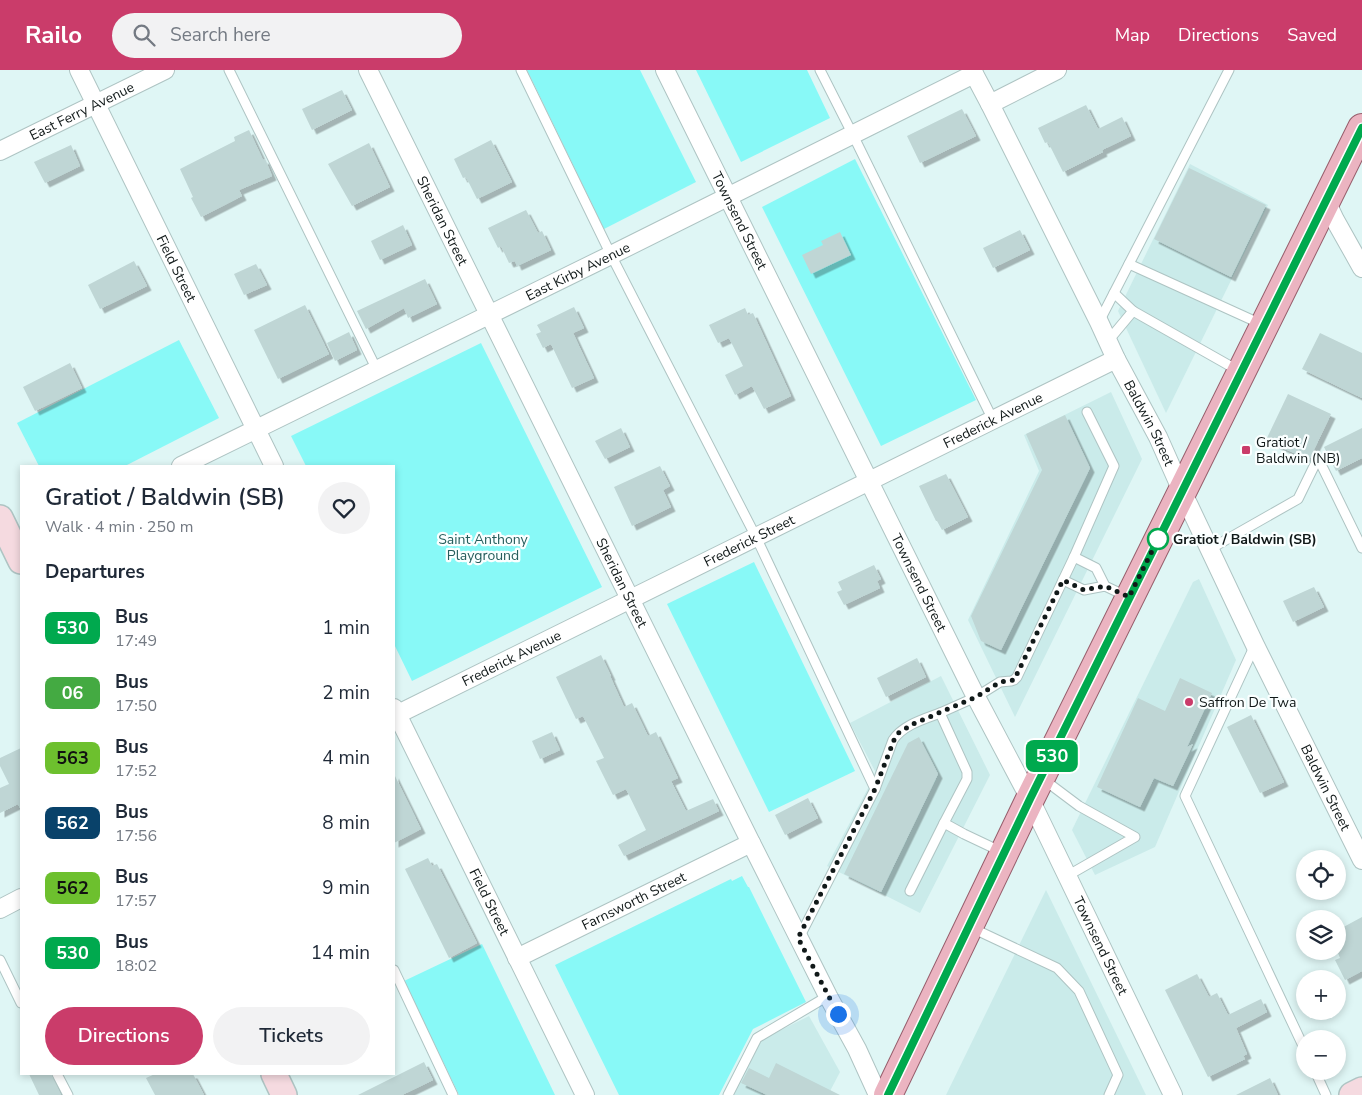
<!DOCTYPE html>
<html lang="en">
<head>
<meta charset="utf-8">
<style>
  body { margin:0; font-family:"Nunito Sans",sans-serif; background:#f2f2f3; color:#1f2937; height:100vh; display:flex; flex-direction:column; font-size:19px; white-space:nowrap }
  * { box-sizing:border-box; margin:0 }
  p { font-size:16px; color:#747a83 }
  .icon { flex:none; width:28px; height:28px; fill:none; stroke:currentColor; stroke-width:2; stroke-linecap:round; stroke-linejoin:round }
  .map { position:relative; flex:1; overflow:hidden }
  .sheet { position:absolute; left:20px; top:395px; width:375px; height:610px; display:flex; flex-direction:column; background:#fff; border-radius:0px; box-shadow:0 2px 8px #0003 }
  .sheet>* { flex:none }
  .badge { padding:0 10px; border-radius:8px; font-size:18px; line-height:32px }
  .fabs { position:absolute; left:1296px; top:780px; display:grid; gap:10px }
  .fabs a { display:grid; place-items:center; width:50px; height:50px; border-radius:50%; background:#fff; box-shadow:0 2px 8px #0003; font-size:25px }
  .you { position:absolute; width:25px; height:25px; margin:-12px; border:4px solid #fff; border-radius:50%; background:#1a73e8; box-shadow:0 0 0 8px #1a73e833 }
  .map>.badge { position:absolute; translate:-50% -50%; box-shadow:0 0 0 2px #fff }
  h2 { padding:0 25px; font-size:19px; line-height:45px }
  .round { display:grid; place-items:center; flex:none; width:52px; height:52px; border-radius:26px; background:#f2f2f3 }
  .head { display:flex; align-items:center; justify-content:space-between; height:85px; padding:0 25px }
  h1 { font-size:24px; font-weight:600; line-height:38px }
  .action { display:flex; gap:10px; margin-top:auto; padding:10px 25px }
  .action a { flex:1; height:58px; border-radius:30px; background:#ca3c6a; color:#fff; font-size:20px; font-weight:600; line-height:58px; text-align:center }
  .action a+a { background:#f2f2f3; color:#1f2937 }
  ul { padding:0; list-style:none }
  li { display:flex; align-items:center; gap:15px; height:65px; padding:0 25px }
  li div { flex:1 }
  li b { display:block; font-size:19px }
  li em { font-style:normal }
  li .badge { min-width:55px; font-weight:700; text-align:center }
  header { display:flex; align-items:center; gap:30px; box-sizing:border-box; height:70px; padding:0 25px; background:#ca3c6a; color:#fff }
  header strong { font-size:24px }
  nav { display:flex; gap:28px; margin-inline-start:auto; font-size:18px }
  .search { width:350px; height:45px; background:#f2f2f3; display:flex; align-items:center; gap:12px; box-sizing:border-box; padding:0 18px; border-radius:28px; color:#747a83; font-size:19px }
  .map>svg:first-child { display:block }
  .built { fill:#caebea }
  .green { fill:#88f9f7 }
  .building { fill:#bfd6d5; filter:url(#shadow) }
  .lines { fill:none; stroke-linecap:round; stroke-linejoin:round }
  .service-casing { stroke:#aec4c3; stroke-width:11 }
  .minor-casing { stroke:#aec4c3; stroke-width:20 }
  .secondary-casing { stroke:#aec4c3; stroke-width:28 }
  .primary-casing { stroke:#965d6b; stroke-width:30 }
  .service { stroke:#fff; stroke-width:9 }
  .minor { stroke:#fff; stroke-width:18 }
  .secondary { stroke:#f5dae0; stroke-width:25 }
  .primary { stroke:#ebb4c1; stroke-width:28 }
  .line-casing { stroke:#fff; stroke-width:11 }
  .line { stroke:#00a94e; stroke-width:8 }
  .walk { stroke:#111919; stroke-width:5; stroke-dasharray:0 9 }
  .poi-dot { fill:#ca3c6a; stroke:#faffff; stroke-width:2 }
  .stop-dot { fill:#fff; stroke:#00a94e; stroke-width:2.5 }
  .labels { text-anchor:middle; stroke-width:4.5; stroke-linejoin:round; paint-order:stroke }
  .street-label { font-size:14px; fill:#111919; stroke:#faffff }
  .poi-label { font-size:14px; fill:#111919; stroke:#faffff; text-anchor:start }
  .park-label { font-size:14px; fill:#265e5d; stroke:#faffff }
  .stop-label { font-size:14px; font-weight:bold; fill:#111919; stroke:#faffff; text-anchor:start }
</style>
</head>
<body>
<header>
<strong>Railo</strong>
<div class="search"><svg class="icon" aria-label="search" viewBox="0 0 24 24"><circle cx="10" cy="10" r="6"/><path d="M15 15l6 6"/></svg>Search here</div>
<nav><a>Map</a><a>Directions</a><a>Saved</a></nav>
</header>
<div class="map">
<svg width="1362" height="1025" viewBox="0 0 1362 1025">
  <defs>
    <filter id="shadow"><feDropShadow dx="4.5" dy="4.5" stdDeviation="0" flood-color="#0004"/></filter>
  </defs>
  <rect width="100%" height="100%" fill="#dff6f5"/>
  <g class="built">
    <polygon points="1190,94 1268,135 1166,343 1118,241"/>
    <polygon points="1111,322 1142,389 1015,647 968,550 1039,401 1024,365"/>
    <polygon points="1199,509 1236,590 1155,777 1095,805 1072,760 1193,512"/>
    <polygon points="941,606 990,705 920,843 827,796 876,703 850,653"/>
    <polygon points="1046,820 1146,1025 946,1025"/>
    <polygon points="809,946 840,1002 828,1025 733,1025 761,970"/>
  </g>
  <g class="green">
    <polygon points="527,0 640,0 696,112 604,159"/>
    <polygon points="696,0 807,0 830,48 741,92"/>
    <polygon points="855,89 976,330 881,376 762,137"/>
    <polygon points="179,270 219,348 125,396 39,396 17,353"/>
    <polygon points="481,273 602,517 412,611 394,574 394,396 306,396 291,366"/>
    <polygon points="754,492 855,701 769,742 667,534"/>
    <polygon points="742,806 748,817 749,817 806,932 753,959 719,1025 619,1025 555,895 731,809 732,811"/>
    <polygon points="482,874 555,1025 459,1025 404,911"/>
  </g>
  <g class="building">
    <polygon points="342,20 352,40 312,60 302,39"/>
    <polygon points="1086,35 1098,59 1122,47 1131,66 1102,80 1103,82 1063,102 1048,72 1045,73 1038,58"/>
    <polygon points="962,39 976,66 920,93 907,66"/>
    <polygon points="249,60 263,90 265,89 272,106 239,120 242,126 201,147 191,128 193,127 180,99 235,71 234,67"/>
    <polygon points="491,70 512,112 477,129 466,107 463,108 454,89"/>
    <polygon points="369,73 390,117 352,136 328,94"/>
    <polygon points="71,75 80,96 45,113 34,92"/>
    <polygon points="1189,98 1266,135 1231,207 1154,169"/>
    <polygon points="526,140 538,163 542,161 551,180 517,196 515,191 509,193 501,176 498,178 488,158"/>
    <polygon points="403,155 412,175 380,190 371,171"/>
    <polygon points="1020,160 1030,180 993,198 983,178"/>
    <polygon points="840,162 851,185 811,204 802,185 823,175 821,171"/>
    <polygon points="134,191 147,216 100,239 88,215"/>
    <polygon points="256,194 267,215 244,225 234,204"/>
    <polygon points="425,209 437,234 408,248 404,238 366,259 357,241"/>
    <polygon points="305,235 329,284 278,309 254,260"/>
    <polygon points="574,237 584,258 573,263 594,308 572,318 551,274 543,278 536,264 541,262 537,255"/>
    <polygon points="745,238 748,245 753,243 791,326 764,339 752,316 735,325 725,305 743,296 729,268 718,273 709,255"/>
    <polygon points="349,262 357,280 335,291 327,273"/>
    <polygon points="1320,263 1362,283 1362,328 1302,299"/>
    <polygon points="70,293 82,318 35,341 23,317"/>
    <polygon points="1288,324 1331,344 1309,390 1266,370"/>
    <polygon points="1065,345 1090,398 1001,580 981,571 971,546 1042,400 1026,364"/>
    <polygon points="621,358 630,377 605,389 595,371"/>
    <polygon points="1362,358 1362,388 1336,401 1324,377"/>
    <polygon points="660,396 670,416 663,420 671,437 632,456 614,417"/>
    <polygon points="946,404 968,447 942,460 937,451 936,451 919,416"/>
    <polygon points="874,495 881,509 877,511 880,518 844,535 837,522 842,520 838,512"/>
    <polygon points="1314,517 1324,537 1293,552 1283,531"/>
    <polygon points="601,585 611,606 610,606 624,637 632,633 648,666 656,662 678,708 671,711 686,741 713,729 719,741 624,786 618,775 646,760 626,719 613,725 596,691 604,688 583,646 576,649 556,607"/>
    <polygon points="917,588 926,607 886,627 877,608"/>
    <polygon points="1180,608 1212,623 1187,677 1193,674 1173,716 1154,708 1140,737 1097,717 1138,628 1165,641"/>
    <polygon points="1251,645 1284,712 1260,723 1227,657"/>
    <polygon points="552,662 560,680 540,689 532,671"/>
    <polygon points="919,667 938,704 881,822 844,804 908,673"/>
    <polygon points="21,678 21,740 18,734 0,743 0,718 9,714 0,696 0,688"/>
    <polygon points="394,704 421,759 394,773"/>
    <polygon points="808,728 818,748 785,765 775,745"/>
    <polygon points="428,788 432,796 437,794 477,873 449,888 405,799"/>
    <polygon points="1362,847 1362,901 1345,910 1335,890 1340,888 1338,883 1338,860"/>
    <polygon points="1197,904 1209,927 1217,923 1228,945 1261,929 1267,942 1236,958 1247,984 1243,986 1245,989 1208,1007 1165,920"/>
    <polygon points="424,992 433,1010 402,1025 358,1025"/>
    <polygon points="776,993 840,1025 767,1025 741,1013 749,998 769,1008"/>
    <polygon points="29,1004 51,1004 61,1025 39,1025"/>
    <polygon points="155,1004 193,1004 204,1025 155,1025 146,1008"/>
    <polygon points="1270,1008 1278,1025 1236,1025"/>
  </g>
  <g class="lines">
    <defs>
      <g id="service">
        <polyline points="229,0 377,300"/>
        <polyline points="521,0 611,185 756,467 875,719 799,868"/>
        <polyline points="820,0 853,65 993,350"/>
        <polyline points="1129,194 1261,254"/>
        <polyline points="1114,223 1133,241 1239,301"/>
        <polyline points="1099,252 1229,0"/>
        <polyline points="1108,271 1133,241"/>
        <polyline points="1210,479 1298,429 1318,388 1362,478"/>
        <polyline points="1074,487 1096,498 1105,516 1128,527"/>
        <polyline points="1063,510 1084,520 1105,516"/>
        <polyline points="1255,575 1185,726 1305,980"/>
        <polyline points="1043,709 1079,736 1135,767 1067,806"/>
        <path d="M875,719L893,670C903,655 924,649 940,643"/>
        <polyline points="1002,782 964,764 944,753 967,709 967,702 940,643 976,627 1000,612 1011,611 1014,610 1017,607 1074,487 1114,396 1087,342"/>
        <polyline points="910,821 944,753"/>
        <polyline points="972,858 1057,898 1079,921 1118,1005 1109,1025"/>
        <polyline points="0,890 21,933"/>
        <polyline points="394,900 453,1025"/>
        <polyline points="1315,1001 1326,1025"/>
        <polyline points="57,1004 68,1025"/>
        <polyline points="728,1025 757,968 828,926"/>
      </g>
      <g id="minor">
        <path id="s1" d="M79,0L274,396"/>
        <path id="s2" d="M368,0L751,773L828,926L857,979L878,1025"/>
        <path id="s3" d="M665,0L976,627L1030,729L1173,1025"/>
        <path id="s4" d="M972,0L990,34L1099,252L1116,289L1158,367L1182,421L1255,575L1362,790"/>
        <polyline points="990,34 1057,0"/>
        <path id="s5" d="M0,81L165,0"/>
        <polyline points="1326,131 1335,150 1362,198"/>
        <path id="s6" d="M181,396L611,185L974,4"/>
        <path id="s7" d="M394,638L585,1025"/>
        <path id="s8" d="M394,646L1116,289"/>
        <polyline points="0,839 21,828"/>
        <path id="s9" d="M517,888L751,773"/>
      </g>
      <g id="secondary">
        <polyline points="0,448 21,491"/>
        <polyline points="274,1004 284,1025"/>
        <polyline points="1352,1025 1362,1020"/>
      </g>
      <polyline id="primary" points="888,1025 1030,729 1362,58"/>
    </defs>
    <use href="#service" class="service-casing"/>
    <use href="#minor" class="minor-casing"/>
    <use href="#secondary" class="secondary-casing"/>
    <use href="#primary" class="primary-casing"/>
    <use href="#service" class="service"/>
    <use href="#minor" class="minor"/>
    <use href="#secondary" class="secondary"/>
    <use href="#primary" class="primary"/>
  </g>
  <g class="lines">
    <defs>
      <polyline id="line" points="888,1025 1030,729 1362,58"/>
    </defs>
    <use href="#line" class="line-casing"/>
    <use href="#line" class="line"/>
    <polyline class="walk" points="838,944 798,868 875,719 894,670 897,664 913,654 976,627 1000,612 1014,610 1063,510 1084,520 1105,516 1129,527 1158,469"/>
  </g>
  <g class="poi-dot">
    <rect x="1241" y="375" width="10" height="10" rx="2.5"/>
    <circle cx="1189" cy="632" r="5"/>
  </g>
  <circle class="stop-dot" cx="1158" cy="469" r="10"/>
  <g class="labels">
    <g class="street-label">
      <text dy="5" stroke="none"><textPath href="#s5" startOffset="91">East Ferry Avenue</textPath></text>
      <text dy="5" stroke="none"><textPath href="#s2" startOffset="168">Sheridan Street</textPath></text>
      <text dy="5" stroke="none"><textPath href="#s3" startOffset="168">Townsend Street</textPath></text>
      <text dy="5" stroke="none"><textPath href="#s1" startOffset="221">Field Street</textPath></text>
      <text dy="5" stroke="none"><textPath href="#s6" startOffset="442">East Kirby Avenue</textPath></text>
      <text dy="5" stroke="none"><textPath href="#s8" startOffset="668">Frederick Avenue</textPath></text>
      <text dy="5" stroke="none"><textPath href="#s4" startOffset="395">Baldwin Street</textPath></text>
      <text dy="5" stroke="none"><textPath href="#s8" startOffset="396">Frederick Street</textPath></text>
      <text dy="5" stroke="none"><textPath href="#s2" startOffset="572">Sheridan Street</textPath></text>
      <text dy="5" stroke="none"><textPath href="#s3" startOffset="572">Townsend Street</textPath></text>
      <text dy="5" stroke="none"><textPath href="#s8" startOffset="131">Frederick Avenue</textPath></text>
      <text dy="5" stroke="none"><textPath href="#s4" startOffset="800">Baldwin Street</textPath></text>
      <text dy="5" stroke="none"><textPath href="#s9" startOffset="130">Farnsworth Street</textPath></text>
      <text dy="5" stroke="none"><textPath href="#s7" startOffset="216">Field Street</textPath></text>
      <text dy="5" stroke="none"><textPath href="#s3" startOffset="978">Townsend Street</textPath></text>
    </g>
    <g class="poi-label">
      <text x="1256" y="377">Gratiot /<tspan x="1256" dy="16">Baldwin (NB)</tspan></text>
      <text x="1199" y="637">Saffron De Twa</text>
    </g>
    <g class="park-label">
      <text x="483" y="474">Saint Anthony<tspan x="483" dy="16">Playground</tspan></text>
    </g>
    <g class="stop-label">
      <text x="1173" y="474">Gratiot / Baldwin (SB)</text>
    </g>
  </g>
</svg>
<div class="fabs">
<a><svg class="icon" aria-label="locate" viewBox="0 0 24 24"><circle cx="12" cy="12" r="6"/><path d="M12 2v4M12 18v4M2 12h4M18 12h4"/></svg></a>
<a><svg class="icon" aria-label="layers" viewBox="0 0 24 24"><path d="M12 4l9 5-9 5-9-5zM3 14l9 5 9-5"/></svg></a>
<a>+</a>
<a>−</a>
</div>
<div class="you" style="left:838px;top:944px"></div>
<b class="badge" style="left:1052px;top:686px;background:#00a94e;color:#fff">530</b>
<section class="sheet">
<div class="head"><div><h1>Gratiot / Baldwin (SB)</h1><p>Walk · 4 min · 250 m</p></div><a class="round"><svg class="icon" aria-label="heart" viewBox="0 0 24 24"><path d="M12 20l-8-8c-3-5 5-10 8-4 3-6 11-1 8 4z"/></svg></a></div>
<h2>Departures</h2>
<ul>
<li><span class="badge" style="background:#00a94e;color:#fff">530</span><div><b>Bus</b><p>17:49</p></div><em>1 min</em></li>
<li><span class="badge" style="background:#44aa42;color:#fff">06</span><div><b>Bus</b><p>17:50</p></div><em>2 min</em></li>
<li><span class="badge" style="background:#6dc02e;color:#111">563</span><div><b>Bus</b><p>17:52</p></div><em>4 min</em></li>
<li><span class="badge" style="background:#09426a;color:#fff">562</span><div><b>Bus</b><p>17:56</p></div><em>8 min</em></li>
<li><span class="badge" style="background:#6dc02e;color:#111">562</span><div><b>Bus</b><p>17:57</p></div><em>9 min</em></li>
<li><span class="badge" style="background:#00a94e;color:#fff">530</span><div><b>Bus</b><p>18:02</p></div><em>14 min</em></li>
</ul>
<div class="action"><a>Directions</a><a>Tickets</a></div>
</section>
</div>
</body>
</html>
